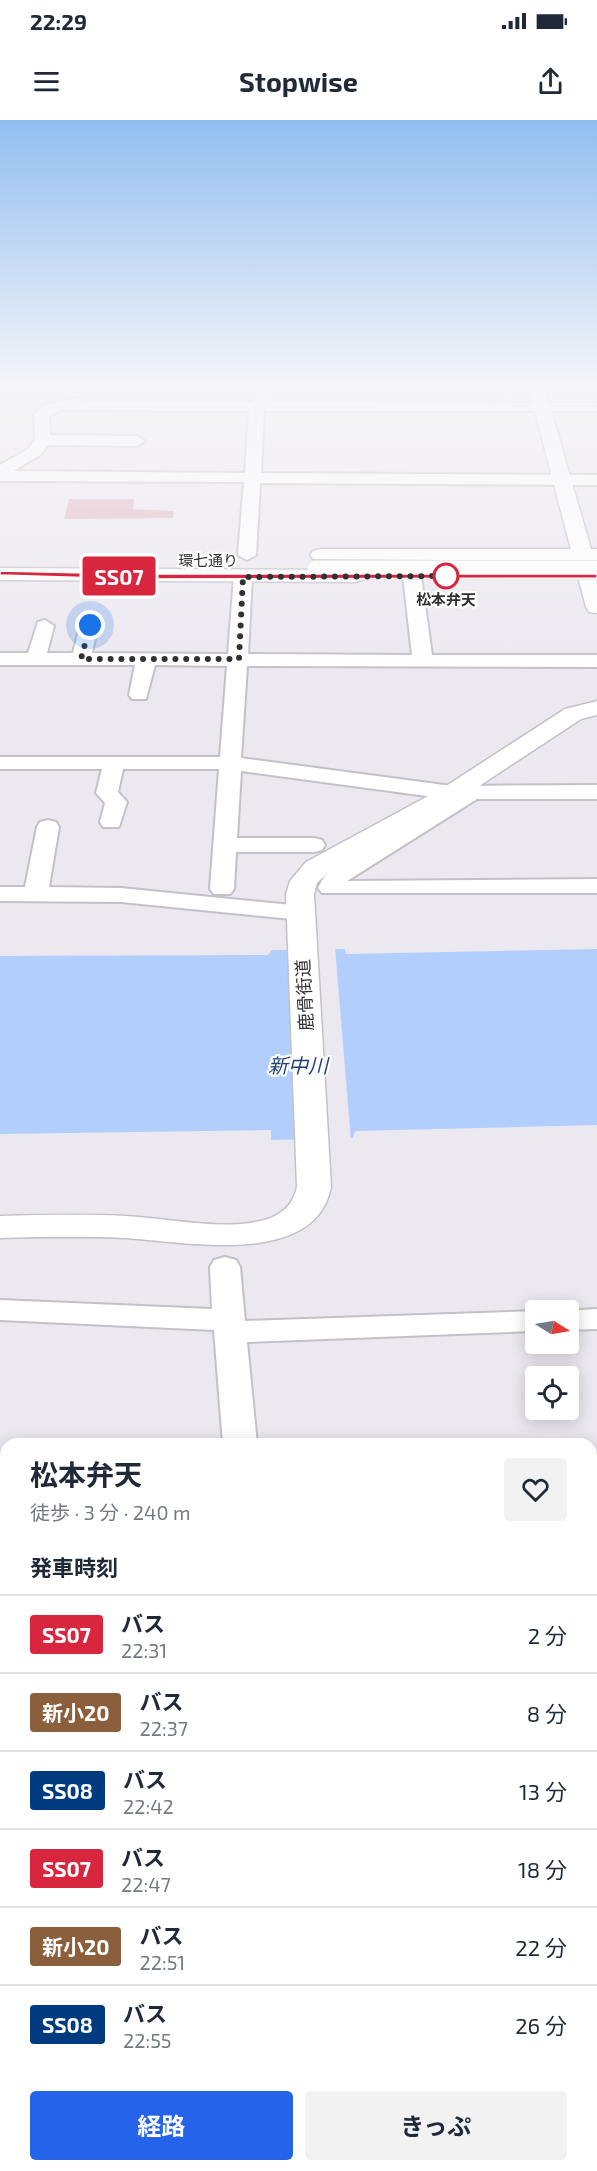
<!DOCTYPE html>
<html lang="ja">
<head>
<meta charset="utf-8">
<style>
  body { margin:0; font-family:"Exo 2","Noto Sans JP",sans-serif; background:#f2f2f3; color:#1f2937; height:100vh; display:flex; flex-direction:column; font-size:22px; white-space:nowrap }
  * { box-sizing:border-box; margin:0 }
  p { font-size:20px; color:#747a83 }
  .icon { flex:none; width:33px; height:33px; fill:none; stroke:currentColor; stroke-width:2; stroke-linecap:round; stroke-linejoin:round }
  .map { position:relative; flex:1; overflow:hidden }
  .sheet { position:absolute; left:0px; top:1318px; width:597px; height:734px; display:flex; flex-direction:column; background:#fff; border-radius:18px 18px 0 0; box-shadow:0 3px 15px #0003 }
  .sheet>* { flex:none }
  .badge { padding:0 12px; border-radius:4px; font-size:21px; line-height:39px }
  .needle { width:39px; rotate:101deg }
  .fabs { position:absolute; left:525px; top:1180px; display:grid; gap:12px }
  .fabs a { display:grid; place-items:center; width:54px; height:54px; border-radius:6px; background:#fff; box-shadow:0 3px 15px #0003; font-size:30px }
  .you { position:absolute; width:30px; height:30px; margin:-15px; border:4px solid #fff; border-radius:50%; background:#1a73e8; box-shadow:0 0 0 9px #1a73e833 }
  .map>.badge { position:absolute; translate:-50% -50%; box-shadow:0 0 0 3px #fff }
  h2 { padding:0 30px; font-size:22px; line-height:54px }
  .round { display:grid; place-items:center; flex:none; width:63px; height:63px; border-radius:6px; background:#f2f2f3 }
  .head { display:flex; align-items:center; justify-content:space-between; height:102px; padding:0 30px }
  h1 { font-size:28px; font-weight:700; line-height:45px }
  .action { display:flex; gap:12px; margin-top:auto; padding:12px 30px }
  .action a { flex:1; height:69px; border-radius:6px; background:#2563eb; color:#fff; font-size:24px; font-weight:700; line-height:69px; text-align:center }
  .action a+a { background:#f2f2f3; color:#1f2937 }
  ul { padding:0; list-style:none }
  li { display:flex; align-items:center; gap:18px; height:78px; padding:0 30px; border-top:2px solid #e0e1e3 }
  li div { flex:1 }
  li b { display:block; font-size:22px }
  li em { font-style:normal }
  li .badge { min-width:66px; font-weight:700; text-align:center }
  .status { display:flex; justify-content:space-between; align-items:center; height:42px; padding:0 30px; background:#fff; direction:ltr }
  .status svg { height:16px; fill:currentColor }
  header { display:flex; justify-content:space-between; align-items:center; height:78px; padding:0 30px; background:#fff; font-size:27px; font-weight:700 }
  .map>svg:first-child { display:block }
  .green { fill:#dfb3be }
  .water { fill:#b1cefc }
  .pier { fill:#ece8f0 }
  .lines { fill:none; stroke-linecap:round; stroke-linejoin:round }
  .street-casing { stroke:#c4c0c7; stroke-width:4 }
  .secondary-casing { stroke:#c4c0c7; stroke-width:3 }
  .primary-casing { stroke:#c4c0c7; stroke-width:3 }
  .street { fill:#fff; fill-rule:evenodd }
  .secondary { fill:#fff; fill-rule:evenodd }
  .primary { fill:#fff; fill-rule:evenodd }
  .primary-bridge-casing { stroke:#c4c0c7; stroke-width:20; stroke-linecap:butt }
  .primary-bridge { stroke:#fff; stroke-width:19 }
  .line { fill:#d7263d; stroke:#fff; stroke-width:1.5 }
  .walk { stroke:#323033; stroke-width:6; stroke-dasharray:0 10.8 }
  .stop-dot { fill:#fff; stroke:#d7263d; stroke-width:3 }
  .labels { text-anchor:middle; stroke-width:4.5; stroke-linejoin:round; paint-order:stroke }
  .far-street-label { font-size:15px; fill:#323033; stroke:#fff }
  .far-stop-label { font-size:15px; font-weight:bold; fill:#323033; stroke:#fff }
  .street-label { font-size:18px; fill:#323033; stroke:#fff }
  .water-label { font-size:20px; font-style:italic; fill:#1f4279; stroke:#fff }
</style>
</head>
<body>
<div class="status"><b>22:29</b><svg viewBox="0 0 49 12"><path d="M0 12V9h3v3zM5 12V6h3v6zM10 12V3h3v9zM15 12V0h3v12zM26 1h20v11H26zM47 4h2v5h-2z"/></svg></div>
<header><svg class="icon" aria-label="menu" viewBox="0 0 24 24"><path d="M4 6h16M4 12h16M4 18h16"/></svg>Stopwise<svg class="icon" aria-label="share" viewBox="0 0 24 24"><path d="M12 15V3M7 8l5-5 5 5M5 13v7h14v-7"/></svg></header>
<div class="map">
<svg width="597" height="2051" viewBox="0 0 597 2051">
  <rect width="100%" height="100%" fill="#ece8f0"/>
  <g class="green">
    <polygon points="69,379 134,379 133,389 174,391 173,398 64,399"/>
    <polygon points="220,2046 446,2046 448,2051 218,2051"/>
  </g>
  <polygon class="water" points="345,829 346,834 597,829 597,1005 355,1011 353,1018 271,1020 271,1010 0,1014 0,836 268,835 272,830"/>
  <polygon class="pier" points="290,827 335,827 351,1021 298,1022"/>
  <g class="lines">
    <defs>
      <g id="street">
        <path d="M268,269L275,273L269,282L597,283V291H264L261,353L597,355V365L260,363L256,435L247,440L238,435L244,362L0,361V345L28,329L35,320L34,295L42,286L78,278L85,282H253L263,270ZM60,290L249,291L245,353L13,351L40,335L48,325L137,326L145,321L137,316L50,315L49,296Z"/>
        <polygon points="412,451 421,456 432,535 597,535 597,547 247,546 241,638 452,666 597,665 597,679 477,679 347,761 597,759 597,773 322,773 318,768 325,755 337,746 449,679 241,651 237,718 314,718 322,720 325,725 322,730 314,732 236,732 234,769 230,774 214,774 210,769 219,649 123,649 118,672 127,682 119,707 103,707 100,702 105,683 96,673 102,649 0,649 0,637 220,637 227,546 155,545 146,579 132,579 129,575 135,545 0,545 0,533 28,533 38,502 45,500 54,506 47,533 73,533 80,505 89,499 98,505 92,533 228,534 234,457 243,452 252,457 248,534 412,535 403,456"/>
        <polygon points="48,700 56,702 59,707 49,767 121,768 302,786 311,788 314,793 311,798 302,800 121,782 0,781 0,767 25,767 37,707 40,702"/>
        <polygon points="225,1137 236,1140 240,1147 245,1201 536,1191 536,1211 247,1222 257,1324 223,1324 214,1210 0,1200 0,1180 212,1189 210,1147 214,1140"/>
        <polygon points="597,1189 597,1209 568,1210 568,1191 563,1191"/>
        <rect x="591" y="1334" width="6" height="24"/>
        <polygon points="457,2046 505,2046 506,2051 458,2051"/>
      </g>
      <g id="secondary">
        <polygon points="529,269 545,269 597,450 597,493 589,492 586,487"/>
        <path d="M597,581V595L581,599L461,678L326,754L317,763L314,774L331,1067C315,1149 183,1121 124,1118C83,1116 41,1117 0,1118V1096C42,1095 83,1094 125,1096C168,1098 226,1112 268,1099C284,1093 293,1084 297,1067L286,774L290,761L306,742L443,668L565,589Z"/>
        <rect x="591" y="1733" width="6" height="42"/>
        <rect x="0" y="1767" width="6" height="44"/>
      </g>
      <g id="primary">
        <polygon points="320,429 597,429 597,441 313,439 310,435 313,431"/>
        <polygon points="0,448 355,450 362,452 365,456 362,460 355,462 0,460"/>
      </g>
    </defs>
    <use href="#street" class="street-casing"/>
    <use href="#secondary" class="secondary-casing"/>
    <use href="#primary" class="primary-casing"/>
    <use href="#street" class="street"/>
    <use href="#secondary" class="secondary"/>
    <use href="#primary" class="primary"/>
    <defs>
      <polyline id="primary-bridge" points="317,450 597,450"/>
    </defs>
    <use href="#primary-bridge" class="primary-bridge-casing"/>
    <use href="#primary-bridge" class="primary-bridge"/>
  </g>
  <linearGradient id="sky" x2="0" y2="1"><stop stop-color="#92bef0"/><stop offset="0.48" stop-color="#f6f5f8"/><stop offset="1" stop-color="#f6f5f8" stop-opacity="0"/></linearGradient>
  <rect width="597" height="556" fill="url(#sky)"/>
  <polygon class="line" points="0,451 131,454 597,454 597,458 131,459 0,455"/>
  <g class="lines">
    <polyline class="walk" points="90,505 81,539 239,539 243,457 453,456 446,456"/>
  </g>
  <circle class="stop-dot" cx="446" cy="456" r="12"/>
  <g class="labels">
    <g class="far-street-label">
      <text x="208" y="446">環七通り</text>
    </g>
    <g class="far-stop-label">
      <text x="446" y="485">松本弁天</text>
    </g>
    <g class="street-label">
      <text transform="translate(305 875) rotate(-93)" y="6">鹿骨街道</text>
    </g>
    <g class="water-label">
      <text x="298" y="953">新中川</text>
    </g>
  </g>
</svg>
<div class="fabs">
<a><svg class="needle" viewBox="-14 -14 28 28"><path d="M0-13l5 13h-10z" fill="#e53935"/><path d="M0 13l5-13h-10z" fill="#747a83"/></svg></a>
<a><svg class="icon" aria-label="locate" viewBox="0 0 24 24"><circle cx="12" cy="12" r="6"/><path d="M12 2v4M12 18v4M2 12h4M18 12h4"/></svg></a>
</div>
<div class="you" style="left:90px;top:505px"></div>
<b class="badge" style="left:119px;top:456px;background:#d7263d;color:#fff">SS07</b>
<section class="sheet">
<div class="head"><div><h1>松本弁天</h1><p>徒歩 · 3 分 · 240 m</p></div><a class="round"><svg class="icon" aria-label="heart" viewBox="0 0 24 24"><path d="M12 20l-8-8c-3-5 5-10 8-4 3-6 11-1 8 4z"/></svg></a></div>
<h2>発車時刻</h2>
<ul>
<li><span class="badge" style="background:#d7263d;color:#fff">SS07</span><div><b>バス</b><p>22:31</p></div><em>2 分</em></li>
<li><span class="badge" style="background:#8b5e3c;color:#fff">新小20</span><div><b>バス</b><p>22:37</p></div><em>8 分</em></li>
<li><span class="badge" style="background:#003b80;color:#fff">SS08</span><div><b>バス</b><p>22:42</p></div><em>13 分</em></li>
<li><span class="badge" style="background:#d7263d;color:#fff">SS07</span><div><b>バス</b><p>22:47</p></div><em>18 分</em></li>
<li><span class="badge" style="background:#8b5e3c;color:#fff">新小20</span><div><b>バス</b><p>22:51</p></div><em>22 分</em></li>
<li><span class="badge" style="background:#003b80;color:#fff">SS08</span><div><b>バス</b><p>22:55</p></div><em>26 分</em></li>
</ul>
<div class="action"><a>経路</a><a>きっぷ</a></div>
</section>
</div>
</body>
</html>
